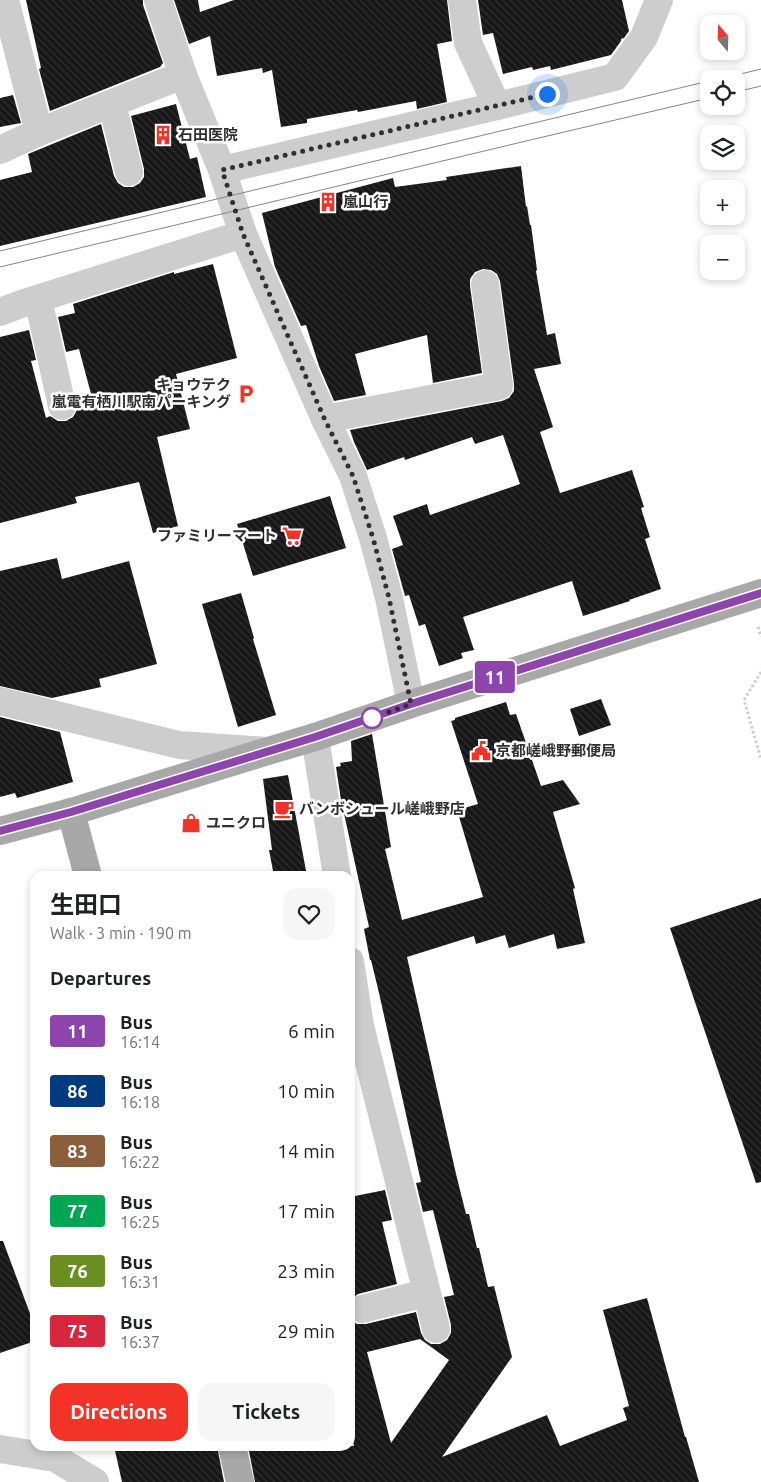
<!DOCTYPE html>
<html lang="en">
<head>
<meta charset="utf-8">
<style>
  body { margin:0; font-family:Ubuntu,"Noto Sans JP",sans-serif; background:#f6f6f6; color:#202124; height:100vh; display:flex; flex-direction:column; font-size:19px; white-space:nowrap }
  * { box-sizing:border-box; margin:0 }
  p { font-size:16px; color:#757577 }
  .icon { flex:none; width:28px; height:28px; fill:none; stroke:currentColor; stroke-width:2; stroke-linecap:round; stroke-linejoin:round }
  .map { position:relative; flex:1; overflow:hidden }
  .sheet { position:absolute; left:30px; top:871px; width:325px; height:580px; display:flex; flex-direction:column; background:#fff; border-radius:15px; box-shadow:0 2px 8px #0003 }
  .sheet>* { flex:none }
  .badge { padding:0 10px; border-radius:4px; font-size:18px; line-height:32px }
  .needle { width:32px; rotate:341deg }
  .buttons { position:absolute; left:700px; top:15px; display:grid; gap:10px }
  .buttons a { display:grid; place-items:center; width:45px; height:45px; border-radius:10px; background:#fff; box-shadow:0 2px 8px #0003; font-size:25px }
  .you { position:absolute; width:25px; height:25px; margin:-12px; border:4px solid #fff; border-radius:50%; background:#1a73e8; box-shadow:0 0 0 8px #1a73e833 }
  .map>.badge { position:absolute; translate:-50% -50%; box-shadow:0 0 0 2px #fff }
  h2 { padding:0 20px; font-size:19px; line-height:45px }
  .round { display:grid; place-items:center; flex:none; width:52px; height:52px; border-radius:15px; background:#f6f6f6 }
  .summary { display:flex; align-items:center; justify-content:space-between; height:85px; padding:0 20px }
  h1 { font-size:24px; font-weight:700; line-height:38px }
  .button { display:flex; gap:10px; margin-top:auto; padding:10px 20px }
  .button a { flex:1; height:58px; border-radius:15px; background:#f33327; color:#fff; font-size:20px; font-weight:700; line-height:58px; text-align:center }
  .button a+a { background:#f6f6f6; color:#202124 }
  ul { padding:0; list-style:none }
  li { display:flex; align-items:center; gap:15px; height:60px; padding:0 20px }
  li div { flex:1 }
  li b { display:block; font-size:19px }
  li em { font-style:normal }
  li .badge { min-width:55px; font-weight:700; text-align:center }
  .map>svg:first-child { display:block }
  .building { fill:url(#building-back-hatch); fill-rule:evenodd }
  .lines { fill:none; stroke-linecap:round; stroke-linejoin:round }
  .path { stroke:#cdcdcd; stroke-width:3; stroke-dasharray:2.5 2.5; stroke-linecap:butt }
  .minor { stroke:#cdcdcd; stroke-width:28 }
  .major { stroke:#a8a8a8; stroke-width:28 }
  .tram { stroke:#858585; stroke-width:1 }
  .line-casing { stroke:#fff; stroke-width:11 }
  .line { stroke:#8e44ad; stroke-width:8 }
  .walk { stroke:#303030; stroke-width:5; stroke-dasharray:0 9 }
  .stop-dot { fill:#fff; stroke:#8e44ad; stroke-width:2.5 }
  .labels { text-anchor:middle; stroke-width:5; stroke-linejoin:round; paint-order:stroke }
  .poi-label { font-size:15px; font-weight:bold; fill:#303030; stroke:#fff; text-anchor:start }
</style>
</head>
<body>
<div class="map">
<svg width="761" height="1482" viewBox="0 0 761 1482">
  <defs>
    <pattern id="building-back-hatch" width="6" height="6" patternUnits="userSpaceOnUse" patternTransform="scale(1.25)"><rect width="6" height="6" fill="#171717"/><path d="M-1 5l2 2M0 0l6 6M5-1l2 2" fill="none" stroke="#303030"/></pattern>
  </defs>
  <rect width="100%" height="100%" fill="#fff"/>
  <g class="building">
    <polygon points="26,0 143,0 143,5 163,63 160,67 50,111 39,69 41,68"/>
    <polygon points="174,0 198,0 200,12 234,0 447,0 452,41 437,44 447,102 417,109 416,101 358,112 357,110 307,119 307,123 281,127 272,70 263,73 262,68 217,76 210,36 189,44"/>
    <polygon points="478,0 622,0 629,31 624,38 621,39 621,41 611,55 551,70 550,66 533,70 532,67 503,74 493,33 483,35"/>
    <polygon points="13,95 21,123 0,127 0,98"/>
    <polygon points="176,104 190,159 197,157 206,197 0,246 0,180 32,172 28,154 101,124 114,176 118,183 124,187 133,187 140,183 144,177 144,169 131,116"/>
    <polygon points="521,166 526,207 527,206 530,225 531,225 537,270 536,271 547,335 555,333 561,364 534,369 553,427 540,432 560,493 632,470 644,507 641,508 650,537 645,539 661,589 629,600 630,601 583,616 572,581 463,617 474,650 461,653 463,658 439,666 425,624 419,626 409,595 405,596 392,549 403,545 393,516 427,504 430,515 520,484 503,435 475,444 472,437 405,460 404,457 367,470 354,442 350,430 502,401 509,398 514,391 514,384 500,281 497,274 491,270 483,269 475,272 470,279 470,286 482,373 433,383 427,335 355,354 366,395 334,401 319,366 306,325 301,326 275,267 262,213 393,178 395,187 447,180 446,177"/>
    <polygon points="213,264 237,358 176,374 190,429 157,437 178,526 153,533 139,482 75,497 77,503 0,523 0,337 29,330 36,360 31,361 46,418 50,416 58,421 66,421 73,417 77,410 94,405 79,349 66,352 58,317 75,313 73,304 174,272 174,274"/>
    <polygon points="330,496 346,548 253,576 237,524"/>
    <polygon points="57,558 62,579 129,561 157,664 99,679 101,687 52,698 0,686 0,571"/>
    <polygon points="241,593 254,638 253,639 276,715 238,727 202,604"/>
    <polygon points="601,699 611,725 579,736 570,709"/>
    <path d="M506,702L510,715L516,714L541,786L563,780L580,804L553,812L575,888L573,889L585,943L557,949L554,934L509,948L505,935L476,944L474,936L407,957L456,1174L466,1214H469L477,1248H479L488,1287L494,1286L512,1357L442,1457L547,1415L560,1446L627,1420L623,1408L629,1406L603,1310L647,1298L685,1437H686L699,1482H255L248,1446H354L350,1426V1319L357,1324H366L416,1312L421,1333L425,1340L431,1344H440L447,1340L451,1333V1325L444,1297L454,1295L433,1210L423,1212L416,1183L421,1182L379,993L371,960H370L364,929L369,927L341,800L336,767L341,766L340,763L352,761L351,741L372,734L391,847L385,849L402,920L483,897L457,810L478,804L451,721L455,720V718ZM420,1339L449,1360L391,1443L367,1352Z"/>
    <polygon points="0,717 60,732 73,782 17,798 15,793 0,797"/>
    <polygon points="288,775 307,876 274,876 269,850 272,850 263,779"/>
    <polygon points="761,898 761,1182 756,1183 670,928"/>
    <polygon points="385,1190 392,1220 382,1222 397,1284 358,1294 350,1300 350,1197"/>
    <polygon points="0,1241 3,1241 35,1327 35,1341 0,1353"/>
    <polygon points="114,1446 217,1446 224,1482 122,1482"/>
  </g>
  <g class="lines">
    <g class="path">
      <polyline points="758,627 761,637"/>
      <polyline points="761,672 744,700 761,759"/>
    </g>
    <g class="minor">
      <polyline points="5,0 39,132"/>
      <polyline points="158,0 183,75 222,170 243,234 325,419 353,476 373,538 389,598 411,704"/>
      <polyline points="462,0 468,43 497,106"/>
      <polyline points="112,104 129,172"/>
      <polyline points="0,150 39,132 183,75"/>
      <polyline points="222,170 497,106 615,77 644,37 659,0"/>
      <polyline points="38,299 62,406"/>
      <polyline points="0,312 24,303 243,234"/>
      <polyline points="325,419 499,386 485,284"/>
      <polyline points="0,701 179,745 268,751"/>
      <polyline points="315,737 337,876"/>
      <polyline points="350,961 360,1026 436,1329"/>
      <polyline points="362,1309 426,1293"/>
      <polyline points="0,1449 55,1458 95,1482"/>
    </g>
    <g class="major">
      <polyline points="71,812 88,876"/>
      <polyline points="0,831 71,812 268,751 315,737 411,704 761,593"/>
      <polyline points="232,1446 240,1482"/>
    </g>
    <g class="tram">
      <polyline points="720,79 761,69"/>
      <polyline points="736,92 761,86"/>
      <polyline points="0,251 709,81"/>
      <path d="M0,267C236,211 472,153 709,98"/>
    </g>
  </g>
  <g class="lines">
    <defs>
      <polyline id="line" points="0,831 71,812 315,737 411,704 761,593"/>
    </defs>
    <use href="#line" class="line-casing"/>
    <use href="#line" class="line"/>
    <polyline class="walk" points="372,718 411,704 389,598 373,538 353,476 325,420 243,234 222,170 547,94"/>
  </g>
  <defs>
    <symbol id="building-bare" viewBox="-9 -9 18 18"><path d="M-4-6H4V6H1V3H-1V6H-4ZM-2.5-4.3h1.7v1.8h-1.7ZM.8-4.3h1.7v1.8H.8ZM-2.5-1h1.7V.8h-1.7ZM.8-1h1.7V.8H.8Z" fill="#f33327" stroke="#fff" stroke-width="2.5" paint-order="stroke"/></symbol>
    <symbol id="parking-bare" viewBox="-9 -9 18 18"><path d="M-3.5-5.5H1a3.5 3.5 0 0 1 0 7H-1V5.5H-3.5ZM-1-3.4V-.6H.8a1.4 1.4 0 0 0 0-2.8Z" fill="#f33327" stroke="#fff" stroke-width="2.5" paint-order="stroke"/></symbol>
    <symbol id="supermarket-bare" viewBox="-9 -9 18 18"><path d="M-6-5.5h2.5l.6 2H6L4.5 2H-2.5L-4.4-4H-6ZM-1.5 3.2a1.3 1.3 0 1 0 .1 0ZM3 3.2a1.3 1.3 0 1 0 .1 0Z" fill="#f33327" stroke="#fff" stroke-width="2.5" paint-order="stroke"/></symbol>
    <symbol id="civic-bare" viewBox="-9 -9 18 18"><path d="M-.6-6.5H3V-4.5H.6V-3L4-1V1h2V6H-6V1h2V-1L-.6-3ZM-1.2 2.5V6h2.4V2.5Z" fill="#f33327" stroke="#fff" stroke-width="2.5" paint-order="stroke"/></symbol>
    <symbol id="cafe-bare" viewBox="-9 -9 18 18"><path d="M-5.5-4.5H6V0H3Q3 3.5 0 3.5H-2.5Q-5.5 3.5-5.5 0ZM3-3.2v2h1.7v-2ZM-6 4.5H4V6H-6Z" fill="#f33327" stroke="#fff" stroke-width="2.5" paint-order="stroke"/></symbol>
    <symbol id="shop-bare" viewBox="-9 -9 18 18"><path d="M-5-2.5h2.3a2.7 3.5 0 0 1 5.4 0H5L5.5 6h-11ZM-1.5-2.5h3a1.5 2.3 0 0 0-3 0Z" fill="#f33327" stroke="#fff" stroke-width="2.5" paint-order="stroke"/></symbol>
  </defs>
  <g fill-rule="evenodd">
    <use href="#building-bare" x="149" y="121" width="28" height="28"/>
    <use href="#building-bare" x="314" y="188" width="28" height="28"/>
    <use href="#parking-bare" x="232" y="380" width="28" height="28"/>
    <use href="#supermarket-bare" x="278" y="522" width="28" height="28"/>
    <use href="#civic-bare" x="467" y="737" width="28" height="28"/>
    <use href="#cafe-bare" x="270" y="795" width="28" height="28"/>
    <use href="#shop-bare" x="177" y="809" width="28" height="28"/>
  </g>
  <circle class="stop-dot" cx="372" cy="718" r="10"/>
  <g class="labels">
    <g class="poi-label">
      <text x="178" y="140">石田医院</text>
      <text x="343" y="207">嵐山行</text>
      <text x="231" y="390" text-anchor="end">キョウテク<tspan x="231" dy="17">嵐電有栖川駅南パーキング</tspan></text>
      <text x="277" y="541" text-anchor="end">ファミリーマート</text>
      <text x="496" y="756">京都嵯峨野郵便局</text>
      <text x="299" y="814">バンボシュール嵯峨野店</text>
      <text x="206" y="828">ユニクロ</text>
    </g>
  </g>
</svg>
<div class="buttons">
<a><svg class="needle" viewBox="-14 -14 28 28"><path d="M0-13l5 13h-10z" fill="#e53935"/><path d="M0 13l5-13h-10z" fill="#757577"/></svg></a>
<a><svg class="icon" aria-label="locate" viewBox="0 0 24 24"><circle cx="12" cy="12" r="6"/><path d="M12 2v4M12 18v4M2 12h4M18 12h4"/></svg></a>
<a><svg class="icon" aria-label="layers" viewBox="0 0 24 24"><path d="M12 4l9 5-9 5-9-5zM3 14l9 5 9-5"/></svg></a>
<a>+</a>
<a>−</a>
</div>
<div class="you" style="left:547px;top:94px"></div>
<b class="badge" style="left:495px;top:677px;background:#8e44ad;color:#fff">11</b>
<section class="sheet">
<div class="summary"><div><h1>生田口</h1><p>Walk · 3 min · 190 m</p></div><a class="round"><svg class="icon" aria-label="heart" viewBox="0 0 24 24"><path d="M12 20l-8-8c-3-5 5-10 8-4 3-6 11-1 8 4z"/></svg></a></div>
<h2>Departures</h2>
<ul>
<li><span class="badge" style="background:#8e44ad;color:#fff">11</span><div><b>Bus</b><p>16:14</p></div><em>6 min</em></li>
<li><span class="badge" style="background:#003b80;color:#fff">86</span><div><b>Bus</b><p>16:18</p></div><em>10 min</em></li>
<li><span class="badge" style="background:#8b5e3c;color:#fff">83</span><div><b>Bus</b><p>16:22</p></div><em>14 min</em></li>
<li><span class="badge" style="background:#00a651;color:#fff">77</span><div><b>Bus</b><p>16:25</p></div><em>17 min</em></li>
<li><span class="badge" style="background:#6b8e23;color:#fff">76</span><div><b>Bus</b><p>16:31</p></div><em>23 min</em></li>
<li><span class="badge" style="background:#d7263d;color:#fff">75</span><div><b>Bus</b><p>16:37</p></div><em>29 min</em></li>
</ul>
<div class="button"><a>Directions</a><a>Tickets</a></div>
</section>
</div>
</body>
</html>
